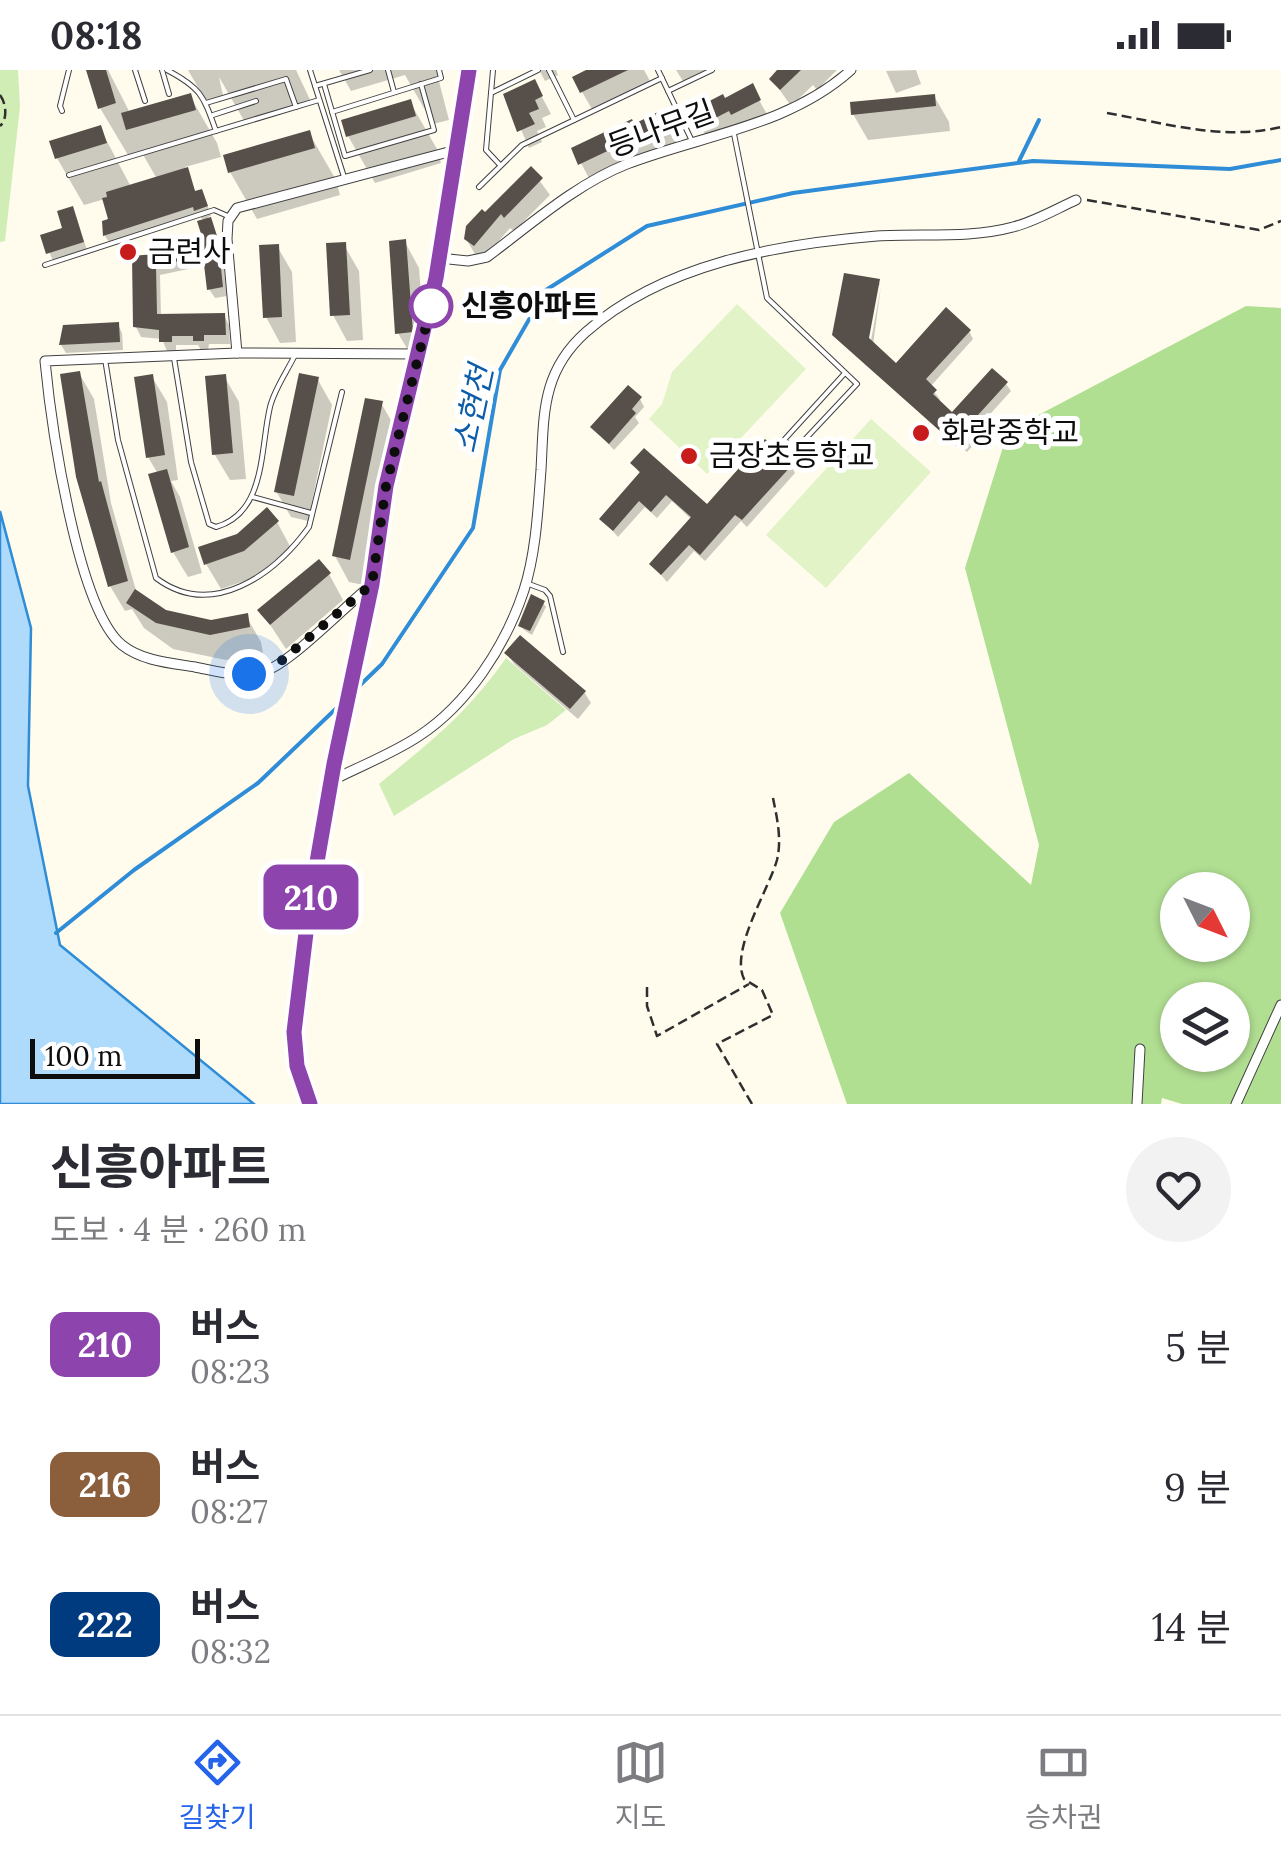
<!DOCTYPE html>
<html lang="ko">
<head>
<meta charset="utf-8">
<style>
  body { margin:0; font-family:Lora,"Noto Sans KR",serif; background:#f2f2f3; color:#2b2b33; height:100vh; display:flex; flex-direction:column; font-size:38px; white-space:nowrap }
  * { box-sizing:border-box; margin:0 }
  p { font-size:32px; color:#7c7c81 }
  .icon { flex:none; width:55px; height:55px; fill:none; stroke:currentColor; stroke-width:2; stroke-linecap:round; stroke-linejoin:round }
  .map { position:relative; height:1034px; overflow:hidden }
  .sheet { display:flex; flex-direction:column; background:#fff; flex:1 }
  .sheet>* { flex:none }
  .badge { padding:0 20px; border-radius:15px; font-size:35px; line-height:65px }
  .needle { width:65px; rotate:132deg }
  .fabs { position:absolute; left:1160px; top:802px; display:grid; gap:20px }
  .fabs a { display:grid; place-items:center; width:90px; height:90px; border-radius:50%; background:#fff; box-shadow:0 2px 8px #0004; font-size:50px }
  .scale { position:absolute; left:30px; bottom:25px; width:170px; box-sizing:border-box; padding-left:10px; border:5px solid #0d0d0d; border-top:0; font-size:28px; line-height:35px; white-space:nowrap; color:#0d0d0d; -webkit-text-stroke:8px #fff; paint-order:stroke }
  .you { position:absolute; width:50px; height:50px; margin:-25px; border:8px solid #fff; border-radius:50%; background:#1a73e8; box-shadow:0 0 0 15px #1a73e833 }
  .map>.badge { position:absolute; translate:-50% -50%; box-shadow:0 0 0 5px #fff }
  .round { display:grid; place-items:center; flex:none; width:105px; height:105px; border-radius:52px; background:#f2f2f3 }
  .overview { display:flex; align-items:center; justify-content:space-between; height:170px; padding:0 50px }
  h1 { font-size:48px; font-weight:700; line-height:75px }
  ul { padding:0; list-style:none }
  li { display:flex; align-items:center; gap:30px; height:140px; padding:0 50px }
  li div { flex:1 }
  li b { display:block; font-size:38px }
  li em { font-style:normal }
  li .badge { min-width:110px; font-weight:700; text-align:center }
  .status { display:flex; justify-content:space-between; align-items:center; height:70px; padding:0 50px; background:#fff; direction:ltr }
  .status svg { height:28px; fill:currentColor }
  .menu { display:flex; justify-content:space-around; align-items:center; height:140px; border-top:2px solid #e1e1e2; background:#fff; font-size:28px; color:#7c7c81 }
  .menu a { display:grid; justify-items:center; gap:5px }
  .menu .selected { color:#2563eb }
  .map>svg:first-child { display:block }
  .green { fill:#cfedb4 }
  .forest { fill:#b1df92; fill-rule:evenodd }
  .pitch { fill:#e1f3c7 }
  .water { fill:#aedafb; stroke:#2f8cd7; stroke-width:2.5 }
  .shadow { fill:#0003 }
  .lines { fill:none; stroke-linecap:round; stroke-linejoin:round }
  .stream { stroke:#2f8cd7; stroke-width:4 }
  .building { fill:#574f49 }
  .lane-casing { stroke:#404040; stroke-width:6 }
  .street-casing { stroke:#404040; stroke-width:11 }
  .secondary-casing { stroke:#2f2f2f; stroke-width:15 }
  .path { stroke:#2f2f2f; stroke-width:2.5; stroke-dasharray:10 5; stroke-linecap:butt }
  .lane { stroke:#fff; stroke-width:4 }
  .street { stroke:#fff; stroke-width:9 }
  .secondary { stroke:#fffaa9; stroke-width:12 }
  .line-casing { stroke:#fff; stroke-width:22 }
  .line { stroke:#8e44ad; stroke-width:15 }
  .walk { stroke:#0d0d0d; stroke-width:10; stroke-dasharray:0 18 }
  .poi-dot { fill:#c81b1b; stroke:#fff; stroke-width:4 }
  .stop-dot { fill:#fff; stroke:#8e44ad; stroke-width:5 }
  .labels { text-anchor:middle; stroke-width:10; stroke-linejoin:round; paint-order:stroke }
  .street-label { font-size:30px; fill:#0d0d0d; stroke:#fff }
  .poi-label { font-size:30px; fill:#0d0d0d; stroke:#fff; text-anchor:start }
  .stop-label { font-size:30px; font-weight:bold; fill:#0d0d0d; stroke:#fff; text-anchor:start }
  .water-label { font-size:32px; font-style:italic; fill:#0d5da9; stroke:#fff }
</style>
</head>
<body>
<div class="status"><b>08:18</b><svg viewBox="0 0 49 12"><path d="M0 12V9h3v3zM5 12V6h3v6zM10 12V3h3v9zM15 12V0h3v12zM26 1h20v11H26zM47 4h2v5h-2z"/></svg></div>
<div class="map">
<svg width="1281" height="1034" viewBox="0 0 1281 1034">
  <rect width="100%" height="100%" fill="#fffcee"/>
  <g class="green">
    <polygon points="0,0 18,0 20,37 5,171 0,172"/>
    <path d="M506,588L566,640L547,655L514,669L394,746L379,714C430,672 467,644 506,588Z"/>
  </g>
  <path class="forest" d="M1246,236L1281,238V1034H1182L1162,1028L1161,1034H847L780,843L834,752L909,703L1031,815L1039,775L965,498L1008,361ZM1178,820H1232V875H1178ZM1178,930H1232V985H1178Z"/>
  <g class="pitch">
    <polygon points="737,234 806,299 707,404 649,349 662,334 672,302"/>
    <polygon points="871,349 931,402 826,518 766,465"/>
  </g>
  <polygon class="water" points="0,441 31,558 28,716 60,875 254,1034 0,1034"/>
  <g class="shadow">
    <polygon points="89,0 108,0 130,43 190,26 217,73 221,87 185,97 196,123 201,122 206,131 211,146 208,147 222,181 227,226 215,228 209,219 207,195 160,205 161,246 224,245 229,255 230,274 209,274 208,280 201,280 198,275 176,275 176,281 167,281 162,269 141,267 136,257 134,188 170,185 206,169 204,152 200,146 111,175 105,166 105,153 112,150 105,129 84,135 57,88 52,73 100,58 131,117 157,109 141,81 128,85 100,38"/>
    <polygon points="188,0 296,0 312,34 246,54 219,7 224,30 208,35"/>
    <polygon points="339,0 436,0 449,50 433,54 405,5 351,21"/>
    <polygon points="539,0 556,0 558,5 545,11"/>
    <polygon points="591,0 644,0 650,11 592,39 582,22"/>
    <polygon points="676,0 708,0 683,11"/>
    <polygon points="781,0 837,0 817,20 813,15 791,36 772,9"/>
    <polygon points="916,0 921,14 896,23 886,1"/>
    <polygon points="534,12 551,44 542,48 546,57 537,61 542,72 529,78 506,25"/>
    <polygon points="752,17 769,48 741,57 710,73 693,42"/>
    <polygon points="934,26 949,52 950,61 868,70 853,44"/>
    <polygon points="410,32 437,79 441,93 375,113 348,66"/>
    <polygon points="663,43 679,73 590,110 581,93 633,56"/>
    <polygon points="309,63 336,110 340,125 257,149 230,102"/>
    <polygon points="531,99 550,125 514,161 510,158 483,189 475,184 466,169"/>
    <polygon points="76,146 87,180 53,191 43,167 66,159"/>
    <polygon points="405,172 419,198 426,288 413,289 398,263"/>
    <polygon points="344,175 359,201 363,270 347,271 333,245"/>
    <polygon points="277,176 292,202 296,272 280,273 266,247"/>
    <polygon points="878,211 880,215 876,215 864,280 869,281 881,216 873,275 896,296 969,261 973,269 930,317 940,329 937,332 952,345 1006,314 1011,321 983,352 987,360 967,382 836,265"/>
    <polygon points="118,255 122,263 123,280 66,283 61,275"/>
    <polygon points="79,303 94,329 111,433 137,524 165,543 211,552 246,546 261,572 263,583 226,590 173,579 144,558 132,539 125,541 110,516"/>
    <polygon points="224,306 239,332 246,409 230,410 215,385"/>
    <polygon points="152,307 167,332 178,410 171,411 180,427 202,503 188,507 173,482 158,404 148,387"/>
    <polygon points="318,310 332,335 308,451 291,447 276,421"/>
    <polygon points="640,329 644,337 635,347 639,353 614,380 593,358"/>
    <polygon points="381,333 396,359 364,515 349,512 335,486"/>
    <polygon points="633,394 708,437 791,395 795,403 747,457 741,451 705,491 694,481 667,512 652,494 692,450 672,431 657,448 645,437 618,467 602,449 641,405"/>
    <polygon points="277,452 291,478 259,506 221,519 206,494"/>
    <polygon points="329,504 343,530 286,579 261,541"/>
    <polygon points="543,533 546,537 532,565 524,560 521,556"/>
    <polygon points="507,583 584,622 591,633 578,649 514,594"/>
  </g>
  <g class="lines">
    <g class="stream">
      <polyline points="1019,91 1039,50"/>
      <polyline points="354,621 382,594 473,458 500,300 546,220 647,156 793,123 1033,91 1230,99 1281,90"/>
      <polyline points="56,863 134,800 258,713 344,631"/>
    </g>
  </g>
  <g class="building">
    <polygon points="86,0 106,0 116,33 98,39"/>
    <polygon points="586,0 628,0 580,23 572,7"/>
    <polygon points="777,0 801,0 780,20 769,9"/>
    <polygon points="535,9 543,26 535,30 539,39 529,43 535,54 517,62 503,24"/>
    <polygon points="753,13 761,30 731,45 729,41 698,57 690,41 723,24 725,28"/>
    <polygon points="191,23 196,40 126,60 121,43"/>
    <polygon points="935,24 936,36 851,45 850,32"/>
    <polygon points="411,29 416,46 346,67 341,50"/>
    <polygon points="664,39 671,55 641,70 639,66 578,95 571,78 632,49 634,54"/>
    <polygon points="101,55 107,73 55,89 49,71"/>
    <polygon points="310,60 315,78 228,103 223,85"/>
    <polygon points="531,96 543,108 504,148 501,144 474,176 464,169 466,156 482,139 485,142"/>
    <polygon points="188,97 195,121 202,119 208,136 194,141 193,137 103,166 102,151 108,149 102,128 107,127 106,122"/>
    <polygon points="73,136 84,172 46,184 40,165 62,158 57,141"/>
    <polygon points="211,147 218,169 223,217 207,220 203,186 156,196 157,244 225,243 226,265 204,265 204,271 193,271 193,266 172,266 172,272 159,272 159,260 133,257 132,186 166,183 164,175 202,167 197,151"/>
    <polygon points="406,169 413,262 395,264 389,171"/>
    <polygon points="346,172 350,245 330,246 326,173"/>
    <polygon points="279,174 282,247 263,248 259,175"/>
    <polygon points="844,203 880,209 869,268 896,293 946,237 971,260 926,309 937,320 933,324 952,342 992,298 1008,312 978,345 984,350 959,378 832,265"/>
    <polygon points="119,252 120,272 59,275 63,255"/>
    <polygon points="80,301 99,412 101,411 128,511 108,517 76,407 60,304"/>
    <polygon points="299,303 319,307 294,426 274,422"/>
    <polygon points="153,304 165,385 146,388 134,307"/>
    <polygon points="226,304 233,383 212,385 205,306"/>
    <polygon points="628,315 642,327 632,339 636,343 609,374 590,357"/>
    <polygon points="365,328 383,331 350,490 332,486"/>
    <polygon points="765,369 793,394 742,450 735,445 700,485 689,475 661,505 649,494 691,447 666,425 651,442 639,431 613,461 599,449 640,402 630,393 644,378 707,434"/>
    <polygon points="167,399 189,477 171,483 148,404"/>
    <polygon points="267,437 279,451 244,481 204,495 198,477 237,464"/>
    <polygon points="319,489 331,503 270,555 257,540"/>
    <polygon points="135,519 166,540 211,550 248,543 250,557 210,565 156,553 126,533"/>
    <polygon points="531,524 545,531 530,561 518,556"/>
    <polygon points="520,565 586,621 570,639 504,583"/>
  </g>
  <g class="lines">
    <defs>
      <g id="lane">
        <polyline points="135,0 145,31"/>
        <polyline points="162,0 169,24"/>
        <path d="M167,0C201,18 203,25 216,61"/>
        <polyline points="310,0 345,110"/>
        <polyline points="388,0 394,22"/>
        <polyline points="549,0 574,50"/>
        <polyline points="658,0 692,71"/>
        <polyline points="324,14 345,86 434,60 421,14"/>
        <polyline points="315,16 370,0"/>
        <polyline points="668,21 712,0"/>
        <polyline points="491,23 493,0"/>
        <polyline points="206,33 286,9 296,37"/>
        <polyline points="62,41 60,36 69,0"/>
        <polyline points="332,42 441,8 439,0"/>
        <polyline points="213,45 256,31"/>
        <polyline points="734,64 767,228 857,314 795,380 784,370 845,303"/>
        <polyline points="500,95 486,80 491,23 538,0"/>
        <polyline points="69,105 319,30"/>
        <polyline points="479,117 522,75 662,8"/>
        <polyline points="45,195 214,140 230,147"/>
        <path d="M174,288L191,392L209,454L216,457C266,443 260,379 270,337C274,320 286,303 294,287"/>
        <path d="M105,289L118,370L156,508C212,550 274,505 309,457L342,322"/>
        <polyline points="253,427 311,443"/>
        <polyline points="526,513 545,520 550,526 563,582"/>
      </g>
      <g id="street">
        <path d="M439,188L468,191L487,187C530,155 576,114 627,94C702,65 789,56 851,0"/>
        <polyline points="237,283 227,169 228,151 237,138 456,80"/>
        <path d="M370,516C345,537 296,587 270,599C245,610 220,602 195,597C170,593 142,591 122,575C77,538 51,353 45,291L237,283L418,284"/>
        <path d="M331,711C360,696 392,684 419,666C468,634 506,575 524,520C536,483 538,439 541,400C544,345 541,302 586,262C663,194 778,174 877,166C922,163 969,169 1013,157C1034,152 1056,139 1076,130"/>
        <polyline points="1137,1034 1140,979"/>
        <polyline points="1236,1034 1281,935"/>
      </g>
      <polyline id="secondary" points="310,1034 297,996 293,962 309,838 334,694 372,514 386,416 436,208 469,0"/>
    </defs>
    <use href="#lane" class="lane-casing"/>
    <use href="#street" class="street-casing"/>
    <use href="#secondary" class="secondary-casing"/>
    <g class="path">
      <path d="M0,25C6,33 8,49 0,56"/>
      <path d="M1107,43C1164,53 1224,71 1281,57"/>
      <polyline points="1087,130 1259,160 1281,151"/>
      <polyline points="647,917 647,936 657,966 749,914"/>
      <path d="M752,1034L717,974L773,945L762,920L744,909C730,880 768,821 777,790C782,769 777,748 773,728"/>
    </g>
    <use href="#lane" class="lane"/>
    <use href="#street" class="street"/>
    <use href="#secondary" class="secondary"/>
  </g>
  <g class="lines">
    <defs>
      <polyline id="line" points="310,1034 297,996 294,962 309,838 334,694 372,514 386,416 436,208 469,0"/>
    </defs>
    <use href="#line" class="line-casing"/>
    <use href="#line" class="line"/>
    <polyline class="walk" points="249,604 280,592 372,514 386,416 431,236"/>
  </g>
  <g class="poi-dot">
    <circle cx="128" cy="182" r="10"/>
    <circle cx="921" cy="363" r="10"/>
    <circle cx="689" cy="386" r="10"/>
  </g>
  <circle class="stop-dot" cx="431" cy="236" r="20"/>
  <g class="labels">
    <g class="street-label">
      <text transform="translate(661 59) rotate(-20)" y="10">등나무길</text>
    </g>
    <g class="poi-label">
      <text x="148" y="192">금련사</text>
      <text x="941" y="373">화랑중학교</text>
      <text x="709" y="396">금장초등학교</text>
    </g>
    <g class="stop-label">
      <text x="461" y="246">신흥아파트</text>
    </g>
    <g class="water-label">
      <text transform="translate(473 339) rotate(-78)" y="11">소현천</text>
    </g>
  </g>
</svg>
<div class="fabs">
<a><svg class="needle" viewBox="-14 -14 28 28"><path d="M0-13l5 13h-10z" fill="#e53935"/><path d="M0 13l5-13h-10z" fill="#7c7c81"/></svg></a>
<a><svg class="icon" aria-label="layers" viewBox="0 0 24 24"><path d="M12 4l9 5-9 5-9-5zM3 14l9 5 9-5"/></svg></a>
</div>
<div class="scale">100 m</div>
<div class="you" style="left:249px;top:604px"></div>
<b class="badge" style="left:311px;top:827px;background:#8e44ad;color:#fff">210</b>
</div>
<section class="sheet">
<div class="overview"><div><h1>신흥아파트</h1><p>도보 · 4 분 · 260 m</p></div><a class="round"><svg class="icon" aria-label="heart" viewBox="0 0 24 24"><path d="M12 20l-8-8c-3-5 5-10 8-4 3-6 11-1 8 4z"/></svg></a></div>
<ul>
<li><span class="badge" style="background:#8e44ad;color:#fff">210</span><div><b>버스</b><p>08:23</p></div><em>5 분</em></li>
<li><span class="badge" style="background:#8b5e3c;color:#fff">216</span><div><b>버스</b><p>08:27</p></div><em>9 분</em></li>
<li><span class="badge" style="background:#003b80;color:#fff">222</span><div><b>버스</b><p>08:32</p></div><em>14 분</em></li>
</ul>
</section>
<nav class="menu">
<a class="selected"><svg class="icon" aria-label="directions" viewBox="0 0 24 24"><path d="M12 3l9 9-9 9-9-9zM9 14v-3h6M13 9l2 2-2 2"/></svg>길찾기</a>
<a><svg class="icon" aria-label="map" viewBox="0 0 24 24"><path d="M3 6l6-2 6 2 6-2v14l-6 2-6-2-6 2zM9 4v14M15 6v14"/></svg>지도</a>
<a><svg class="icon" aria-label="tickets" viewBox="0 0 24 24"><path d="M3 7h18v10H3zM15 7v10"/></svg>승차권</a>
</nav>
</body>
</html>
